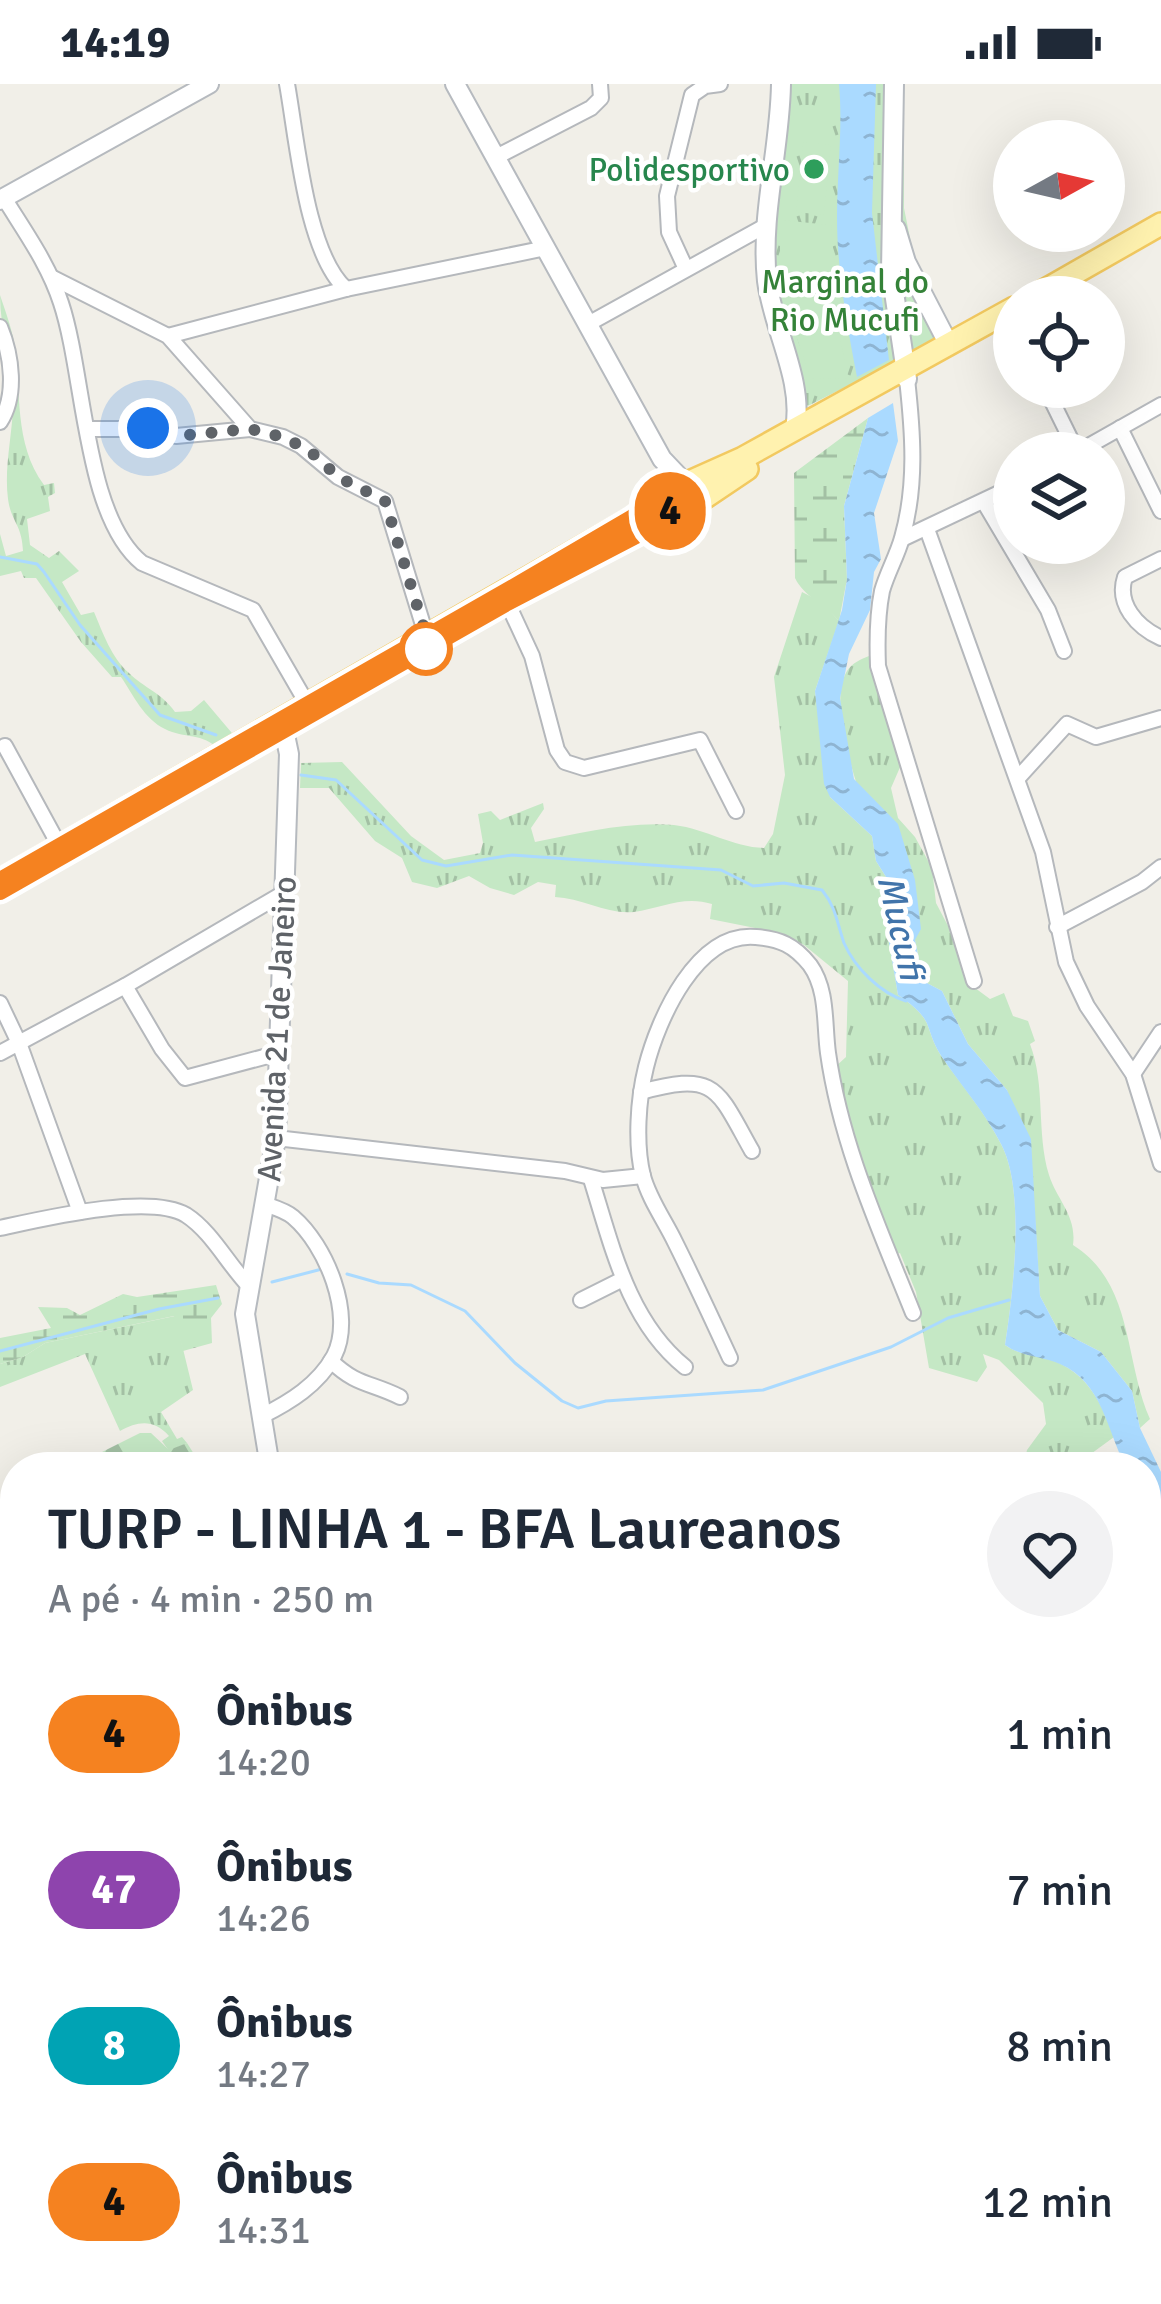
<!DOCTYPE html>
<html lang="pt">
<head>
<meta charset="utf-8">
<style>
  body { margin:0; font-family:Signika,sans-serif; background:#f2f2f3; color:#1f2937; height:100vh; display:flex; flex-direction:column; font-size:45px; white-space:nowrap }
  * { box-sizing:border-box; margin:0 }
  p { font-size:39px; color:#747a83 }
  .icon { flex:none; width:66px; height:66px; fill:none; stroke:currentColor; stroke-width:2; stroke-linecap:round; stroke-linejoin:round }
  .map { position:relative; flex:1; overflow:hidden }
  .sheet { position:absolute; left:0px; top:1368px; width:1161px; height:852px; display:flex; flex-direction:column; background:#fff; border-radius:48px 48px 0 0; box-shadow:0 12px 48px #0002 }
  .sheet>* { flex:none }
  .badge { padding:0 24px; border-radius:39px; font-size:42px; line-height:78px }
  .needle { width:78px; rotate:82deg }
  .controls { position:absolute; left:993px; top:36px; display:grid; gap:24px }
  .controls a { display:grid; place-items:center; width:132px; height:132px; border-radius:50%; background:#fff; box-shadow:0 12px 48px #0002; font-size:60px }
  .you { position:absolute; width:60px; height:60px; margin:-30px; border:9px solid #fff; border-radius:50%; background:#1a73e8; box-shadow:0 0 0 18px #1a73e833 }
  .map>.badge { position:absolute; translate:-50% -50%; box-shadow:0 0 0 6px #fff }
  .round { display:grid; place-items:center; flex:none; width:126px; height:126px; border-radius:63px; background:#f2f2f3 }
  .overview { display:flex; align-items:center; justify-content:space-between; height:204px; padding:0 48px }
  h1 { font-size:57px; font-weight:600; line-height:90px }
  ul { padding:0; list-style:none }
  li { display:flex; align-items:center; gap:36px; height:156px; padding:0 48px }
  li div { flex:1 }
  li b { display:block; font-size:45px }
  li em { font-style:normal }
  li .badge { min-width:132px; font-weight:700; text-align:center }
  .status { display:flex; justify-content:space-between; align-items:center; height:84px; padding:0 60px; background:#fff; direction:ltr }
  .status svg { height:33px; fill:currentColor }
  .map>svg:first-child { display:block }
  .grass { fill:url(#grass-tufts) }
  .forest { fill:url(#forest-firs) }
  .wetland { fill:url(#wetland-marsh) }
  .garden { fill:#c5e8c5 }
  .water { fill:url(#water-ripples) }
  .lines { fill:none; stroke-linecap:round; stroke-linejoin:round }
  .stream { stroke:#aadaff; stroke-width:3 }
  .street-casing { stroke:#b5b8bc; stroke-width:18 }
  .secondary-casing { stroke:#b6babf; stroke-width:22 }
  .primary-casing { stroke:#f2c960; stroke-width:26 }
  .street { stroke:#fff; stroke-width:14 }
  .secondary { stroke:#fff; stroke-width:18 }
  .primary { stroke:#fff2af; stroke-width:21 }
  .line-casing { stroke:#fff; stroke-width:27 }
  .line { stroke:#f58220; stroke-width:18 }
  .walk { stroke:#5f6368; stroke-width:12; stroke-dasharray:0 21.6 }
  .leisure-dot { fill:#2e9e5b; stroke:#fff; stroke-width:4.5 }
  .stop-dot { fill:#fff; stroke:#f58220; stroke-width:6 }
  .labels { text-anchor:middle; stroke-width:9; stroke-linejoin:round; paint-order:stroke }
  .leisure-label { font-size:33px; fill:#27864d; stroke:#fff; text-anchor:end }
  .park-label { font-size:33px; fill:#348238; stroke:#fff }
  .street-label { font-size:33px; fill:#5f6368; stroke:#fff }
  .water-label { font-size:36px; font-style:italic; fill:#4174aa; stroke:#fff }
</style>
</head>
<body>
<div class="status"><b>14:19</b><svg viewBox="0 0 49 12"><path d="M0 12V9h3v3zM5 12V6h3v6zM10 12V3h3v9zM15 12V0h3v12zM26 1h20v11H26zM47 4h2v5h-2z"/></svg></div>
<div class="map">
<svg width="1161" height="2220" viewBox="0 0 1161 2220">
  <defs>
    <pattern id="grass-tufts" width="24" height="20" patternUnits="userSpaceOnUse" patternTransform="scale(3)"><rect width="24" height="20" fill="#c5e8c5"/><path d="M3 7l-1-3M5 7V3M7 7l1-3M15 17l-1-3M17 17v-4M19 17l1-3" fill="none" stroke="#a3c0a4"/></pattern>
    <pattern id="forest-firs" width="22" height="20" patternUnits="userSpaceOnUse" patternTransform="scale(3)"><rect width="22" height="20" fill="#c5e8c5"/><path d="M5 1l3.5 6h-7zM16 11l3.5 6h-7z" fill="#a3c0a4"/></pattern>
    <pattern id="wetland-marsh" width="20" height="14" patternUnits="userSpaceOnUse" patternTransform="scale(3)"><rect width="20" height="14" fill="#c5e8c5"/><path d="M1 5h8M5 5V1M11 12h8M15 12V8" fill="none" stroke="#a3c0a4"/></pattern>
    <pattern id="water-ripples" width="26" height="14" patternUnits="userSpaceOnUse" patternTransform="scale(3)"><rect width="26" height="14" fill="#aadaff"/><path d="M2 4q2-2 4 0t4 0M15 11q2-2 4 0t4 0" fill="none" stroke="#8eb4d2"/></pattern>
  </defs>
  <rect width="100%" height="100%" fill="#f1efe8"/>
  <g class="grass">
    <polygon points="775,0 904,0 904,124 915,179 952,249 792,330 764,207"/>
    <path d="M0,211C5,226 11,242 14,258C22,307 13,359 44,401L54,399L55,409L48,413L50,427L27,435L30,461L49,474L59,467L79,487L62,498L81,531L94,528C103,549 111,573 129,589C144,604 162,609 175,628L191,627L204,616L237,655L219,666C203,648 184,655 165,645C144,635 134,612 121,593H112L81,558L36,494H24L21,487L0,492V450L6,472L23,467C22,440 11,438 8,415C4,385 12,352 13,323C14,287 0,249 0,211Z"/>
    <path d="M802,508L822,518L839,537L815,607L830,713L872,752L876,777L888,796L892,836L887,847L898,911C939,939 921,942 944,976C963,1003 986,1030 1001,1060C1026,1107 1013,1209 1005,1261C1018,1270 1027,1270 1041,1273C1084,1283 1100,1314 1114,1353L1073,1383H1023L1027,1366L1046,1340L1043,1319L999,1276L983,1270L987,1283L977,1298L929,1284L916,1208L900,1169L894,1171L855,1082L835,983L846,973L848,897L804,861L781,849L710,835L712,820C684,811 661,824 634,828C608,831 582,814 555,813L556,801L538,798L514,811L490,804L469,792L437,804L412,798L402,774L375,757L329,704H300L301,679L342,678L411,752L444,776L480,769L483,759L478,730L491,727L500,736L543,719L544,725L531,744L535,758C580,749 629,737 674,741C707,745 732,763 764,764L773,750L785,691L774,593Z"/>
    <path d="M869,572L901,681L891,704L898,734L915,753L932,784L936,819L956,857L957,871L963,872L971,901L990,915L1004,909L1013,932L1028,937L1035,957L1030,960C1046,1002 1036,1048 1049,1091C1057,1116 1077,1132 1073,1161C1134,1199 1124,1277 1150,1335L1140,1344L1132,1307L1101,1268L1058,1246L1040,1212L1033,1104L1007,1006L968,960L942,907L923,897C920,882 918,867 914,852C896,798 817,636 847,587C852,579 861,575 869,572Z"/>
    <path d="M175,1232L193,1306L161,1328L177,1355L182,1353L187,1359L169,1367L162,1357L169,1352C154,1335 138,1337 120,1347L85,1270L0,1303V1280L23,1273L45,1259Z"/>
    <polygon points="15,1412 15,1558 0,1529 0,1420"/>
  </g>
  <polygon class="forest" points="140,1349 151,1349 169,1366 187,1359 201,1381 102,1383 96,1371"/>
  <g class="wetland">
    <path d="M868,334L844,422L847,495L839,537C825,520 804,513 795,494L794,389Z"/>
    <polygon points="216,1201 222,1220 211,1234 212,1259 183,1267 174,1232 45,1259 23,1273 0,1280 0,1254 51,1244 38,1223 67,1224 80,1231 123,1210 137,1213"/>
  </g>
  <g class="garden">
    <polygon points="803,58 831,61 824,131 796,128"/>
    <polygon points="780,136 831,141 839,232 780,175"/>
    <polygon points="839,248 848,294 811,295 796,252"/>
  </g>
  <g class="water">
    <path d="M839,0H876L872,129L889,276L857,293C847,241 837,187 837,133C837,88 843,45 839,0Z"/>
    <path d="M893,319L898,357L874,429L881,475L874,488L870,526L849,570L840,614L854,695L898,740L915,796L921,845L915,856L923,897L942,907L968,960L1007,1006L1031,1055L1040,1212L1058,1246L1101,1268L1132,1307L1140,1344L1161,1388V1462L1146,1416V1383H1126C1106,1345 1103,1299 1060,1280C1041,1272 1022,1273 1005,1261C1013,1209 1026,1107 1001,1060C986,1030 963,1004 944,976C921,942 939,939 898,911L887,847L892,836L888,796L876,777L872,752L830,713L824,700L815,607L842,526L847,495L844,422L868,334Z"/>
  </g>
  <g class="lines">
    <g class="stream">
      <polyline points="0,473 37,480 44,488 80,541 160,631 216,651"/>
      <path d="M301,691L336,696L422,776L446,782L512,771L721,786L753,802L784,799L822,806C836,823 837,839 844,859C855,884 880,909 906,917"/>
      <polyline points="347,1190 379,1199 411,1201 465,1227 515,1279 562,1317 578,1324 606,1317 763,1306 891,1263 948,1234 1009,1216"/>
      <polyline points="272,1198 322,1185"/>
      <polyline points="0,1267 159,1225 218,1214"/>
    </g>
    <defs>
      <g id="street">
        <path d="M287,0C297,55 306,169 346,205"/>
        <polyline points="496,73 591,24 601,14 600,0"/>
        <path d="M4,114C25,148 49,181 61,219C85,291 84,432 142,479L253,526L309,623"/>
        <polyline points="686,185 669,148 667,112 692,11 705,2 720,0"/>
        <polyline points="53,194 168,252 250,345 283,353 301,362 338,393 385,417 427,554"/>
        <polyline points="588,240 765,142"/>
        <path d="M0,243C12,272 17,312 0,338"/>
        <polyline points="168,252 346,205 546,164"/>
        <path d="M907,295C913,349 917,401 902,454C897,472 887,489 882,507C877,532 877,557 878,582L974,897"/>
        <polyline points="1045,303 1077,368"/>
        <polyline points="1120,344 1161,427"/>
        <polyline points="89,345 160,345 176,352 250,345"/>
        <polyline points="1076,369 1161,321"/>
        <polyline points="984,418 1048,526 1064,567"/>
        <polyline points="927,445 1043,768 1066,878 1087,922 1133,990 1161,1080"/>
        <polyline points="902,455 1014,402"/>
        <path d="M1161,475L1125,493C1116,520 1137,543 1161,554"/>
        <polyline points="507,518 532,572 557,666 565,678 584,684 700,656 736,727"/>
        <polyline points="5,662 60,763"/>
        <polyline points="1018,694 1067,640 1096,653 1161,634"/>
        <polyline points="1057,843 1142,798 1161,783"/>
        <polyline points="125,902 162,965 185,994 279,969"/>
        <polyline points="0,919 19,959 80,1128"/>
        <polyline points="0,969 125,902 282,810"/>
        <polyline points="1133,990 1161,948"/>
        <path d="M641,1008C717,987 717,1005 752,1067"/>
        <polyline points="276,1054 565,1087 603,1096 643,1092"/>
        <path d="M591,1095C612,1162 628,1237 685,1283"/>
        <path d="M0,1144C42,1135 149,1109 186,1131C211,1147 228,1180 248,1201"/>
        <polyline points="581,1216 623,1195"/>
        <path d="M730,1274C712,1235 694,1196 675,1158C665,1137 649,1115 643,1092C635,1060 638,1015 646,983C658,935 697,847 756,853C780,855 794,861 810,881C828,906 824,940 828,969C841,1061 879,1144 913,1229"/>
        <path d="M331,1277C357,1302 370,1298 400,1313"/>
        <path d="M262,1332C290,1318 318,1301 334,1272C355,1231 326,1161 293,1133C286,1127 276,1124 267,1121"/>
        <polyline points="774,1378 776,1383"/>
        <polyline points="1146,1600 1161,1597"/>
        <polyline points="0,1678 15,1672"/>
        <polyline points="0,1818 15,1827"/>
        <polyline points="0,1901 15,1899"/>
        <polyline points="4,1986 15,2006"/>
        <polyline points="59,2205 64,2220"/>
        <polyline points="164,2205 168,2220"/>
        <polyline points="269,2205 282,2213"/>
        <polyline points="615,2205 673,2211"/>
        <polyline points="921,2205 922,2220"/>
        <polyline points="82,2220 135,2215 158,2205"/>
        <polyline points="1086,2220 1089,2205"/>
      </g>
      <g id="secondary">
        <polyline points="455,0 662,375 682,396"/>
        <path d="M781,0C780,66 760,131 767,197C773,245 804,297 795,344"/>
        <polyline points="894,0 891,188 907,295"/>
        <polyline points="0,116 209,0"/>
        <polyline points="896,145 906,178 949,261"/>
        <polyline points="270,1383 245,1230 276,1054 289,670 284,646"/>
        <polyline points="1146,2009 1161,2009"/>
        <polyline points="395,2205 397,2220"/>
      </g>
      <g id="primary">
        <polyline points="1033,213 1161,140"/>
        <polyline points="689,424 747,385"/>
        <polyline points="618,458 689,424 694,414 687,399"/>
        <polyline points="0,797 633,434 660,411 668,398 687,399 743,374 1014,224"/>
      </g>
    </defs>
    <use href="#street" class="street-casing"/>
    <use href="#secondary" class="secondary-casing"/>
    <use href="#primary" class="primary-casing"/>
    <use href="#street" class="street"/>
    <use href="#secondary" class="secondary"/>
    <use href="#primary" class="primary"/>
  </g>
  <g class="lines">
    <defs>
      <polyline id="line" points="0,797 515,503 633,434 661,411 668,426 678,429 507,518 0,807"/>
    </defs>
    <use href="#line" class="line-casing"/>
    <use href="#line" class="line"/>
    <polyline class="walk" points="148,344 176,352 250,345 283,353 310,367 338,393 385,417 427,554 420,557 426,565"/>
  </g>
  <circle class="leisure-dot" cx="814" cy="85" r="12"/>
  <circle class="stop-dot" cx="426" cy="565" r="24"/>
  <g class="labels">
    <g class="leisure-label">
      <text x="790" y="97">Polidesportivo</text>
    </g>
    <g class="park-label">
      <text x="845" y="209">Marginal do<tspan x="845" dy="38">Rio Mucufi</tspan></text>
    </g>
    <g class="street-label">
      <text transform="translate(276 945) rotate(-87)" y="12">Avenida 21 de Janeiro</text>
    </g>
    <g class="water-label">
      <text transform="translate(902 843) rotate(77)" y="13">Mucufi</text>
    </g>
  </g>
</svg>
<div class="controls">
<a><svg class="needle" viewBox="-14 -14 28 28"><path d="M0-13l5 13h-10z" fill="#e53935"/><path d="M0 13l5-13h-10z" fill="#747a83"/></svg></a>
<a><svg class="icon" aria-label="locate" viewBox="0 0 24 24"><circle cx="12" cy="12" r="6"/><path d="M12 2v4M12 18v4M2 12h4M18 12h4"/></svg></a>
<a><svg class="icon" aria-label="layers" viewBox="0 0 24 24"><path d="M12 4l9 5-9 5-9-5zM3 14l9 5 9-5"/></svg></a>
</div>
<div class="you" style="left:148px;top:344px"></div>
<b class="badge" style="left:670px;top:427px;background:#f58220;color:#111">4</b>
<section class="sheet">
<div class="overview"><div><h1>TURP - LINHA 1 - BFA Laureanos</h1><p>A pé · 4 min · 250 m</p></div><a class="round"><svg class="icon" aria-label="heart" viewBox="0 0 24 24"><path d="M12 20l-8-8c-3-5 5-10 8-4 3-6 11-1 8 4z"/></svg></a></div>
<ul>
<li><span class="badge" style="background:#f58220;color:#111">4</span><div><b>Ônibus</b><p>14:20</p></div><em>1 min</em></li>
<li><span class="badge" style="background:#8e44ad;color:#fff">47</span><div><b>Ônibus</b><p>14:26</p></div><em>7 min</em></li>
<li><span class="badge" style="background:#00a3b4;color:#fff">8</span><div><b>Ônibus</b><p>14:27</p></div><em>8 min</em></li>
<li><span class="badge" style="background:#f58220;color:#111">4</span><div><b>Ônibus</b><p>14:31</p></div><em>12 min</em></li>
</ul>
</section>
</div>
</body>
</html>
